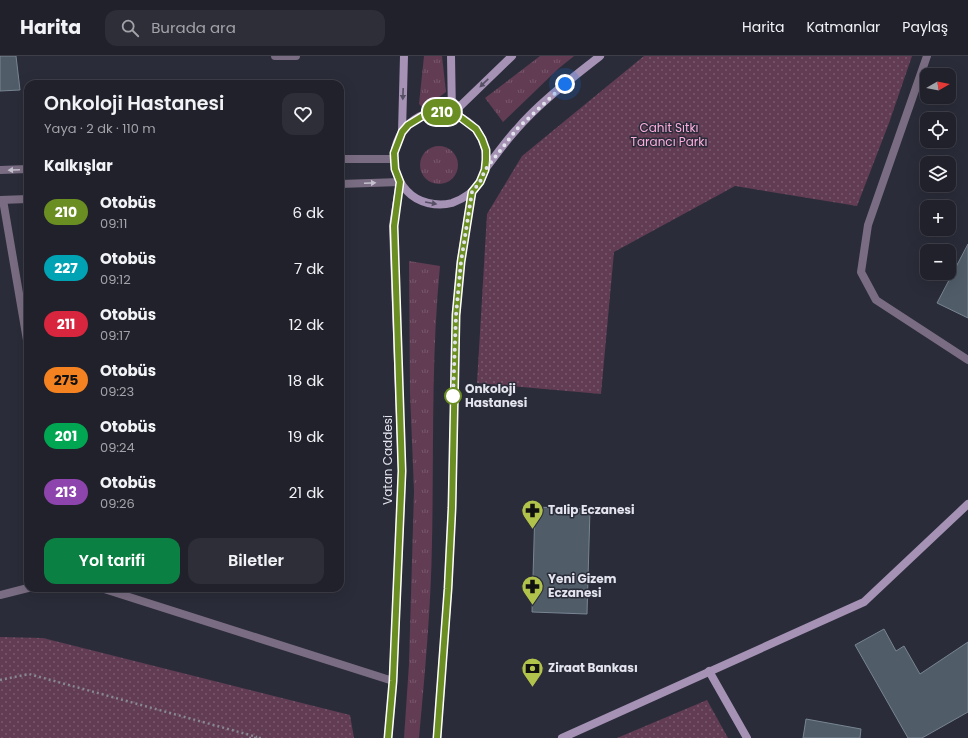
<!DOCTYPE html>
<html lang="tr">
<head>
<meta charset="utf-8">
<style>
  body { margin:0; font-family:Poppins,sans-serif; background:#2d2e37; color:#f1f3f6; height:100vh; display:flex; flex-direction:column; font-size:15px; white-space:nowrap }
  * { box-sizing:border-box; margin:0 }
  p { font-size:13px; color:#a2a3a9 }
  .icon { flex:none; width:22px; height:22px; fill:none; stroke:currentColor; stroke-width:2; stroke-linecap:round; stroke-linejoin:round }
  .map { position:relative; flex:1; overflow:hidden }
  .sheet { position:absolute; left:24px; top:24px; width:320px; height:512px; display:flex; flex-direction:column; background:#20212b; border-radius:12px; box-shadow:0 4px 16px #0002,0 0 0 1px #3d3e47 }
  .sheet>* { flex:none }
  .badge { padding:0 8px; border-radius:13px; font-size:14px; line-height:26px }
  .needle { width:26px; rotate:81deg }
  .buttons { position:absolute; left:920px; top:12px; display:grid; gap:8px }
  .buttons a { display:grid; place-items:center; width:36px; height:36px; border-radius:8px; background:#20212b; box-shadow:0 4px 16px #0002,0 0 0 1px #3d3e47; font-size:20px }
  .you { position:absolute; width:20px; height:20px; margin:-10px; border:3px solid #fff; border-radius:50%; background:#1a73e8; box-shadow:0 0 0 6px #1a73e833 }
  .map>.badge { position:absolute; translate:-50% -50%; box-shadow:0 0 0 2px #fff }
  h2 { padding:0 20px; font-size:15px; line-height:36px }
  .round { display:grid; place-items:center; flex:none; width:42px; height:42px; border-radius:12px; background:#2d2e37 }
  .overview { display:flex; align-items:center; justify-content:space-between; height:68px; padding:0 20px }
  h1 { font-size:19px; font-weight:600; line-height:30px }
  .button { display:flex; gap:8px; margin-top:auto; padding:8px 20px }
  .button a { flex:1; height:46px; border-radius:12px; background:#0b8043; color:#fff; font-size:16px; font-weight:600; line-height:46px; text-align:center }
  .button a+a { background:#2d2e37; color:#f1f3f6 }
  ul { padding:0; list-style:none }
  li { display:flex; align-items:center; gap:12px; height:56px; padding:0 20px }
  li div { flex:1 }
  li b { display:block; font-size:15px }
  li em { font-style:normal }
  li .badge { min-width:44px; font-weight:700; text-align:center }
  header { display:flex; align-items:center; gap:24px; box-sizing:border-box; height:56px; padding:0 20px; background:#20212b; border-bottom:1px solid #3d3e47 }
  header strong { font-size:19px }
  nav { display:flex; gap:22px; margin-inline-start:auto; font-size:14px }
  .search { width:280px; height:36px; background:#2d2e37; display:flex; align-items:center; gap:10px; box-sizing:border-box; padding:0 14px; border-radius:12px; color:#a2a3a9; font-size:15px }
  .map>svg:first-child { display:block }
  .grass { fill:url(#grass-tufts) }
  .park { fill:url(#park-dots) }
  .building { fill:#505d69; stroke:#788592 }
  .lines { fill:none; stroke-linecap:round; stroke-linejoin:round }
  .path { stroke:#878893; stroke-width:2.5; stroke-dasharray:2 3; stroke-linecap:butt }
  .lane { stroke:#7a6d83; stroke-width:8 }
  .street { stroke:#7a6d83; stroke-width:8 }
  .secondary { stroke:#a592b5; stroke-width:8 }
  .oneway { fill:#555064 }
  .oneway2 { fill:#c4c0cd }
  .line-casing { stroke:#fff; stroke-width:9 }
  .line { stroke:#6b8e23; stroke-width:6 }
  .walk { stroke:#e3e4ed; stroke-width:4; stroke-dasharray:0 7.2 }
  .stop-dot { fill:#fff; stroke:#6b8e23; stroke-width:2 }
  .labels { text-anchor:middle; stroke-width:3; stroke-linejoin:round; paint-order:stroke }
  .park-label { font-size:12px; fill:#fdadde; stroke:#2a2c39 }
  .stop-label { font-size:12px; font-weight:bold; fill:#e3e4ed; stroke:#2a2c39; text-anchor:start }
  .street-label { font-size:12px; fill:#e3e4ed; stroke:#2a2c39 }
  .poi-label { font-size:12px; font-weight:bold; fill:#e3e4ed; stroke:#2a2c39; text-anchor:start }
</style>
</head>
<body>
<header>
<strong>Harita</strong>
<div class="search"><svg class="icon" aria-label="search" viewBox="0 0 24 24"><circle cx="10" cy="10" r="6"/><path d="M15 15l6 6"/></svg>Burada ara</div>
<nav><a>Harita</a><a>Katmanlar</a><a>Paylaş</a></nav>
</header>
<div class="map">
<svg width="968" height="682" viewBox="0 0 968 682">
  <defs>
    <pattern id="grass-tufts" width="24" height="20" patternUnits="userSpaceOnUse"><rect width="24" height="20" fill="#613c53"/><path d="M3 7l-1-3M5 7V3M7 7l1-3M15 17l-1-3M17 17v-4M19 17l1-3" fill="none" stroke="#78586c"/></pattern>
    <pattern id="park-dots" width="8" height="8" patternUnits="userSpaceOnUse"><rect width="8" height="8" fill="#613c53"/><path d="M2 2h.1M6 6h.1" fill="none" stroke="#78586c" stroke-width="1.8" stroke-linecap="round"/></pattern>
  </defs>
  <rect width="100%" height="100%" fill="#2a2c39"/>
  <g class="grass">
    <polygon points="424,0 442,0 446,36 426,51 422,51 419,48"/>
    <polygon points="540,0 574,0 558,13 503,66 485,42"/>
    <circle cx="439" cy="109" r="19"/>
    <path d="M409,205L440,210C431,303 434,393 432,486C431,551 425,617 419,682H404L409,608L414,435L410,337Z"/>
  </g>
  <g class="park">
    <polygon points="644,0 912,0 889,67 857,150 735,130 614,196 601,338 477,327 487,158 522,100"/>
    <polygon points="0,581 43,582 350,659 354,682 0,682"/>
    <polygon points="707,644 728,682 617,682"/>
  </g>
  <g class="building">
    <polygon points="0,0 16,0 20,34 0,35"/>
    <polygon points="968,188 968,262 937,247"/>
    <polygon points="535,451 590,453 587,558 532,556"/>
    <polygon points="884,573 896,595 904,590 920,618 968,586 968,656 922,682 908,682 855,589"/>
    <polygon points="806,663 861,673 860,682 803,682"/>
  </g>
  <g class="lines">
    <g class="path">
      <polyline points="0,624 29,618 257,681"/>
      <polyline points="249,682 263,682"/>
    </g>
    <g class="lane">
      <polyline points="275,0 296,0"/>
      <polyline points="340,103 394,103"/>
      <polyline points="0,114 28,113"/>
      <polyline points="340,128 400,126"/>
      <polyline points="0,144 28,143"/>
      <polyline points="3,144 28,290"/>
      <polyline points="101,532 393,625"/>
      <polyline points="0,539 28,532"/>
    </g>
    <polyline class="street" points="927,0 868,169 861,216 876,244 968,304"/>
    <g class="secondary">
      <polyline points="451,0 452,58"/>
      <polyline points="452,58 512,0"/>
      <polyline points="402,76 404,0"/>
      <path d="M485,114C486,108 487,100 485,93C480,67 451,49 425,58C393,70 384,110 407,135C418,147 437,151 452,147C463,143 474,136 480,126C483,121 483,116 486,112C496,99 505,86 516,74C540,46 571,23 600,0"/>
      <polyline points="709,615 747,682"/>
      <polyline points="388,682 393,625 402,415 393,170 400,126"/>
      <polyline points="437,682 448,533 452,452 456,259 461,205 472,136"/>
      <polyline points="562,682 864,546 968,448"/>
    </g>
  </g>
  <defs><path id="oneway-solid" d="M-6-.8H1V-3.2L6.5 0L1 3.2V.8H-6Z"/></defs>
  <g class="oneway">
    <use href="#oneway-solid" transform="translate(484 27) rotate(136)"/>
    <use href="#oneway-solid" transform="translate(403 38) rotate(92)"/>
    <use href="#oneway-solid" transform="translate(431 147) rotate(10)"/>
  </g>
  <g class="oneway2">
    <use href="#oneway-solid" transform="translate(14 114) rotate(177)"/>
    <use href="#oneway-solid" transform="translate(370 127) rotate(-2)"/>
  </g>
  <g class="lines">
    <defs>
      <polyline id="line" points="388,682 393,625 402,415 394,170 400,126 395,113 394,97 402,76 408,69 426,58 438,56 452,58 460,61 476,73 482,83 486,94 486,104 485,114 480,126 472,136 461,206 456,259 452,452 448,533 437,682"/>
    </defs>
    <use href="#line" class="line-casing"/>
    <use href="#line" class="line"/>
    <polyline class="walk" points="453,340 453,342 456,259 461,206 472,136 480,126 485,114 517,73 565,28"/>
  </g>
  <defs>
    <symbol id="pharmacy-pin" viewBox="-11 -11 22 30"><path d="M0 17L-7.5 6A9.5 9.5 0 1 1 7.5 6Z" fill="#b2c34c" stroke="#2a2c39"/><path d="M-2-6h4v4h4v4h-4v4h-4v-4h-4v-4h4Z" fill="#111"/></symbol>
    <symbol id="bank-pin" viewBox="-11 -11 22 30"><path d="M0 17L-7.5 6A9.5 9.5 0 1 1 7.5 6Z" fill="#b2c34c" stroke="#2a2c39"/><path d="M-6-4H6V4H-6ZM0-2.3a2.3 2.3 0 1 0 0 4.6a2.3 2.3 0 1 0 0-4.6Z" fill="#111"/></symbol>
  </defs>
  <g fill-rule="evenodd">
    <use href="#pharmacy-pin" x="520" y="442" width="25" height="34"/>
    <use href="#pharmacy-pin" x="520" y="518" width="25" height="34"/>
    <use href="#bank-pin" x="520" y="600" width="25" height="34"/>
  </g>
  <circle class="stop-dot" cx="453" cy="340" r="8"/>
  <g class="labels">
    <g class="park-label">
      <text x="669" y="76">Cahit Sıtkı<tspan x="669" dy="14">Tarancı Parkı</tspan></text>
    </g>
    <g class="stop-label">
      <text x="465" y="337">Onkoloji<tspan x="465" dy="14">Hastanesi</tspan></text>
    </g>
    <g class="street-label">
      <text transform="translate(388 404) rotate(-90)" y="4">Vatan Caddesi</text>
    </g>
    <g class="poi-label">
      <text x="548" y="458">Talip Eczanesi</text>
      <text x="548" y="527">Yeni Gizem<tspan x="548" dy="14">Eczanesi</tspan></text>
      <text x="548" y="616">Ziraat Bankası</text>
    </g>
  </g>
</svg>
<div class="buttons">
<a><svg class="needle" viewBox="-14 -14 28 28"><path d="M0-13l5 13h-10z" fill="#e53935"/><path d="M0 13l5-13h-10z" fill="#a2a3a9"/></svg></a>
<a><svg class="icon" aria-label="locate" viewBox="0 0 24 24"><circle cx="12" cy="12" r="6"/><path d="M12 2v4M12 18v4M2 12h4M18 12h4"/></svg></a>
<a><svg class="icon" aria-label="layers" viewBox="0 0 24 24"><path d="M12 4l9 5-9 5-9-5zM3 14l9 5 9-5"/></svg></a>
<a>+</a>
<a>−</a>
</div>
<div class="you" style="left:565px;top:28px"></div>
<b class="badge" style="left:442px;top:56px;background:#6b8e23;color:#fff">210</b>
<section class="sheet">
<div class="overview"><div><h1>Onkoloji Hastanesi</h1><p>Yaya · 2 dk · 110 m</p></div><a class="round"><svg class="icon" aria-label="heart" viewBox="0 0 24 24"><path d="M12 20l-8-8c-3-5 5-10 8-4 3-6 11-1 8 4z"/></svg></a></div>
<h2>Kalkışlar</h2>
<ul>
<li><span class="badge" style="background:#6b8e23;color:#fff">210</span><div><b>Otobüs</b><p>09:11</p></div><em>6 dk</em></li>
<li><span class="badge" style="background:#00a3b4;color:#fff">227</span><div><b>Otobüs</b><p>09:12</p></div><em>7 dk</em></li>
<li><span class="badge" style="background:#d7263d;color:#fff">211</span><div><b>Otobüs</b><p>09:17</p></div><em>12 dk</em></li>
<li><span class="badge" style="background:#f58220;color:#111">275</span><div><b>Otobüs</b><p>09:23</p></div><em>18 dk</em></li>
<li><span class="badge" style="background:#00a651;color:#fff">201</span><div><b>Otobüs</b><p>09:24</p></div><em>19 dk</em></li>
<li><span class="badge" style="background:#8e44ad;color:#fff">213</span><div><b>Otobüs</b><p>09:26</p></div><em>21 dk</em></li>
</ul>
<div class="button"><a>Yol tarifi</a><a>Biletler</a></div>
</section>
</div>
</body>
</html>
